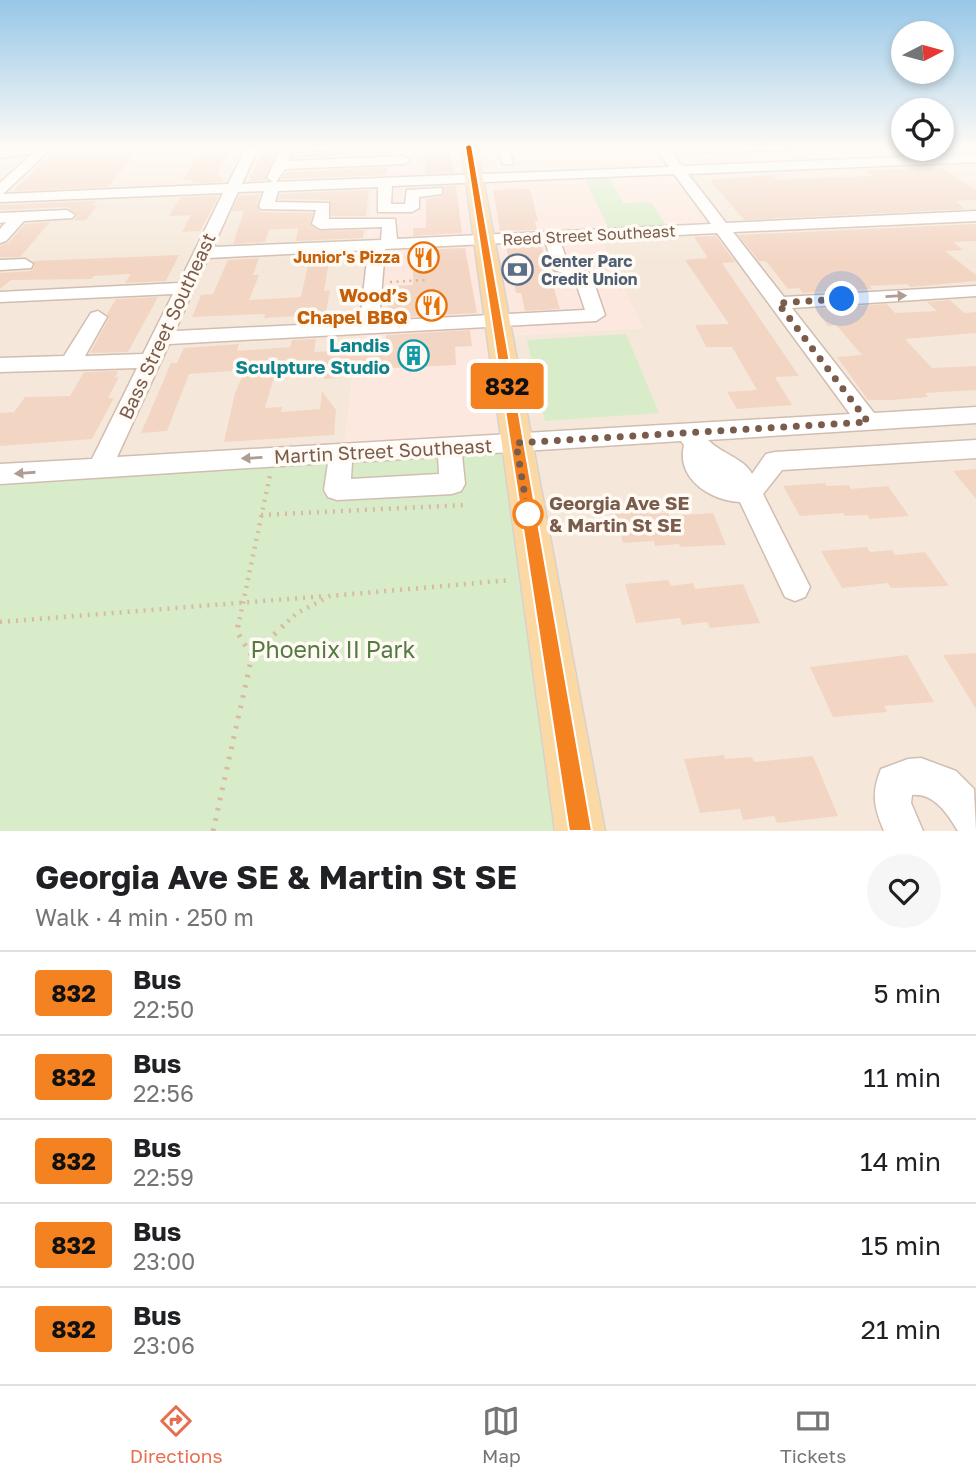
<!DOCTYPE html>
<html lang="en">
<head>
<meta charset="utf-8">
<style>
  body { margin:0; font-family:"Golos Text",sans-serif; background:#f6f6f6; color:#202124; height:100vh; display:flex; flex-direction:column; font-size:26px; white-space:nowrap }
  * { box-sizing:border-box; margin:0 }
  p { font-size:23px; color:#757577 }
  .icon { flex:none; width:38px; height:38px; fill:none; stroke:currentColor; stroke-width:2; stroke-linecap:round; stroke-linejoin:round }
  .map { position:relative; height:831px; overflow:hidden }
  .drawer { display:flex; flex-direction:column; background:#fff; flex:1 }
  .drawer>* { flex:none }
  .badge { padding:0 14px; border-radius:5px; font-size:24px; line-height:46px }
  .needle { width:46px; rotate:84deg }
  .tools { position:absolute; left:891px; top:21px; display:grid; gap:14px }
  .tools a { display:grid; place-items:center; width:63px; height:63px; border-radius:50%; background:#fff; box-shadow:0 4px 10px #0003; font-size:35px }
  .you { position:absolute; width:35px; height:35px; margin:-18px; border:5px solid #fff; border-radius:50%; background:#1a73e8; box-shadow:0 0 0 10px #1a73e833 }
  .map>.badge { position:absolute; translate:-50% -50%; box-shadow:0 0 0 4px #fff }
  .round { display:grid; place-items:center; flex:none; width:74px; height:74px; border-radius:37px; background:#f6f6f6 }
  .head { display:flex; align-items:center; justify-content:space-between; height:119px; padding:0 35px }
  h1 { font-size:33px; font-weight:700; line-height:52px }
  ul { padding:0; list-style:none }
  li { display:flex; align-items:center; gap:21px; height:84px; padding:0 35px; border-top:2px solid #e0e0e0 }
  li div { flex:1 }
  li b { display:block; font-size:26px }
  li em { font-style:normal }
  li .badge { min-width:77px; font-weight:700; text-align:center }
  .tabs { display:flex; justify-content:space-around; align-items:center; height:98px; border-top:2px solid #e0e0e0; background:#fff; font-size:19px; color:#757577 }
  .tabs a { display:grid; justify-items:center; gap:4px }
  .tabs .on { color:#e76f51 }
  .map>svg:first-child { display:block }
  .residential { fill:#f5e8da }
  .commercial { fill:#fde8e0 }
  .green { fill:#d8ecc9 }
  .building { fill:#f3d5c3 }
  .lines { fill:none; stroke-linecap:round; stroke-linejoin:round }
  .minor-casing { stroke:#d1beb0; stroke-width:3 }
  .major-casing { stroke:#dad1cd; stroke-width:3 }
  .path-far3 { stroke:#d9b8a5; stroke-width:2; stroke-dasharray:1 3.5; stroke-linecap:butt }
  .path-far2 { stroke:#d9b8a5; stroke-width:2.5; stroke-dasharray:2 4.5; stroke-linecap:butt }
  .path-far1 { stroke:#d9b8a5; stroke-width:4.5; stroke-dasharray:2 6; stroke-linecap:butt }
  .path { stroke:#d9b8a5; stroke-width:5; stroke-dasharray:2.5 8; stroke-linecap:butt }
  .minor { fill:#fff; fill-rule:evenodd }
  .major { fill:#fbd9a5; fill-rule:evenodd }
  .oneway { fill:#af9d94 }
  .line { fill:#f58220; stroke:#fff; stroke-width:2 }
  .walk { stroke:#7a5c4d; stroke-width:7; stroke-dasharray:0 12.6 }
  .stop-dot { fill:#fff; stroke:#f58220; stroke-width:3.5 }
  .labels { text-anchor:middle; stroke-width:7; stroke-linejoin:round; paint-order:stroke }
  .far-street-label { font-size:16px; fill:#7a5c4d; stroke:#fffaf3 }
  .far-food-label { font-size:16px; font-weight:bold; fill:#c56008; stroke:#fffaf3; text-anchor:end }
  .far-service-label { font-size:16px; font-weight:bold; fill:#4e5e75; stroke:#fffaf3; text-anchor:start }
  .food-label { font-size:19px; font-weight:bold; fill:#c56008; stroke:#fffaf3; text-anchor:end }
  .street-label { font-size:19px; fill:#7a5c4d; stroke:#fffaf3 }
  .culture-label { font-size:19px; font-weight:bold; fill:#0d838f; stroke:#fffaf3; text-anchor:end }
  .stop-label { font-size:19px; font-weight:bold; fill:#7a5c4d; stroke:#fffaf3; text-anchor:start }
  .near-park-label { font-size:23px; fill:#537a41; stroke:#fffaf3 }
</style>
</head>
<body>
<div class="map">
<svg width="976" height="831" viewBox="0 0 976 831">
  <rect width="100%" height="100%" fill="#fdf6ec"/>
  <g class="residential">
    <polygon points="34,146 253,146 374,182 344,450 0,475 0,148"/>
    <polygon points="976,156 976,831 570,831 498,336 642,328 598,234 676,170"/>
  </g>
  <polygon class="commercial" points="253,146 942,149 942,146 976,146 976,156 677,170 721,229 599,235 643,328 499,336 516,443 344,450 374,183 233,188"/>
  <g class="green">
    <polygon points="609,177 623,203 651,202 667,227 609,229 584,178"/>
    <polygon points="626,334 659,413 545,421 527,340"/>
    <polygon points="513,441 570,831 0,831 0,475"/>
  </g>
  <g class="building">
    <polygon points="60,146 141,146 108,187 13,191"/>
    <polygon points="204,146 233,146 217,175 223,178 221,182 190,183 192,179 183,180"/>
    <polygon points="265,146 279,146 265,180 249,181"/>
    <polygon points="337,146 388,147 388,154 292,158 294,155 328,153"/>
    <polygon points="425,146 448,146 454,173 425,174"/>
    <polygon points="387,167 387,174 371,176 281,179 286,172"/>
    <polygon points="943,168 976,190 976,200 956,201 965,209 744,220 710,180 772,175 777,180 873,176 866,170"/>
    <polygon points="444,186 456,186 462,233 413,236 413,228 426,228 426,199 444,196"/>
    <polygon points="530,189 538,221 535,221 537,230 500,231 493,190"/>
    <polygon points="369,190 366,216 332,216 329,200 278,199 280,194"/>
    <polygon points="260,194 257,205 261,212 313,213 310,225 319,231 364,230 363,238 296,241 298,228 269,230 265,242 233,244 244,211 232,211 239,196"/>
    <polygon points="216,196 218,197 200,231 182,232 191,215 169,216 181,197"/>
    <polygon points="96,201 92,206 98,205 86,220 64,221 74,220 78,215 67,207 0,210 0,205"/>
    <polygon points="50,222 20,257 0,257 0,245 8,243 25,224"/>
    <polygon points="976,224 976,241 953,242 963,250 945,251 976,275 976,281 911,287 907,284 869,286 873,289 803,293 799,288 788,289 766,261 759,261 738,235"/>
    <polygon points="716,236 735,262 722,263 799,376 775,377 792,405 737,409 727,392 757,390 732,347 706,347 695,325 729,324 685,260 708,258 694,237"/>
    <polygon points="541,244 560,309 525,311 521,293 516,293 506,246"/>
    <polygon points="465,248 477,313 387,318 388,286 413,285 413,250"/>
    <polygon points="179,255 166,281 125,283 131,274 94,276 91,279 11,280 0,289 0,273 31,271 35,265 33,261"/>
    <polygon points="330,255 324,291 330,290 325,317 320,318 319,321 295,323 297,316 264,318 265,314 192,317 201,295 213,294 228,260 259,258 253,275 259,275 249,300 301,297 310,256"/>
    <polygon points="158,297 128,352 90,353 109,318 107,314 116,299"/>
    <polygon points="950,300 964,313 976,312 976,333 905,339 932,368 976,366 976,390 925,393 928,397 891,400 868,400 837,357 862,355 836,325 828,326 815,309 887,304 895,313 937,311 927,302"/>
    <polygon points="470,330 472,346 455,347 456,365 352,370 351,374 342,375 341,378 324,379 325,373 274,377 265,408 282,407 281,412 320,409 322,391 336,410 334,435 224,442 235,393 245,370 189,374 167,431 141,433 171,363 177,363 184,348 239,344 237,351 290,347 292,340 316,339 314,352 371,348 371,343 386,342 386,335"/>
    <polygon points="118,371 115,378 119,377 108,398 114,398 92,439 0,446 0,413 14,412 25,397 70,396 84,372"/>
    <polygon points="976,469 976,499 953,471"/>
    <polygon points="825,483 826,486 849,485 851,489 888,486 909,516 870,519 867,515 845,516 843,513 800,516 783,486"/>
    <polygon points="647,511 648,514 668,513 670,516 713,513 726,545 680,547 679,544 655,546 654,541 623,543 615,513"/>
    <polygon points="867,547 870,552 892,550 895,555 925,552 949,586 891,588 888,583 842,588 821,551"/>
    <polygon points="668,580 671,586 693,583 695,589 743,584 760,623 710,628 707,622 682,625 680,618 636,623 625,584"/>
    <polygon points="976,653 976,709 943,655"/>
    <polygon points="907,655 934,702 884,706 887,712 833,717 810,667"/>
    <polygon points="724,755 725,759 752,757 754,762 813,756 838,816 777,823 774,816 743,820 740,809 700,813 684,759"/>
  </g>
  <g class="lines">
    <defs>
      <g id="minor">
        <path d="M25,146H54L3,194L228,184L247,146H259L242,184L273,182L267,178L282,146H334L328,150L292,152L288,161L404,156L410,160L404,164L285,169L276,182L669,167L654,146H794L788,150L672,153L682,166L976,154V162L688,174L726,223L976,211V221L733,232L784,297L976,286V296L792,308L874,413L976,407V423L708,440C720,453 744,458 752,474L766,454L775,452L976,440V458L782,470L763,494L810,587L805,597L795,601L785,597L740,502C710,500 676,479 684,445L681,441L462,455L465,484L461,491L452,494L337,500L328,497L324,490L328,463L0,484V464L92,459L137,368L0,372V358L64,356L91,313L98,311L107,317L85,356L143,354L173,294L0,302V292L179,283L223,193L0,202V183L33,153L0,158V150ZM674,174L711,224L397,239L395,219H329V203L275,202L278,191L378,187V212H412L419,208V197L442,194V188L407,190L405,204H391L392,186ZM264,191L259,206L261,209L316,210L312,224L320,229L382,227L381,240L213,247L238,192ZM717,233L850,414L117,457L169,344L596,321L605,315L591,274L568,263L560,241ZM545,241L554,270L574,277L585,310L379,321L385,249ZM368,250L360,322L175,331L208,258ZM438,457L439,474L351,479L352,462Z"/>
        <polygon points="497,146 509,146 513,164 503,164"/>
        <polygon points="67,210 75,215 72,218 24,221 6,241 0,243 0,229 6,222 0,223 0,213"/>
        <polygon points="25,259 33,264 31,268 0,270 0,260"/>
        <path d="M921,758L956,771L974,789L976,831H958C947,813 934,793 912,795L911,803L923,831H884C874,808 871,793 881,769L908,759Z"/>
      </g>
      <polygon id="major" points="461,146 477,146 605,831 555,831"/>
    </defs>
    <use href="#minor" class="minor-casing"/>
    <use href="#major" class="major-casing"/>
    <g class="path-far3">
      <polyline points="421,146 422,159"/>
      <polyline points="417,159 455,158"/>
    </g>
    <polyline class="path-far2" points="390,282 426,280"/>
    <g class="path-far1">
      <polyline points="261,515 465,505"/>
      <polyline points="0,622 326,596"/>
      <polyline points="238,627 270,475"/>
      <polyline points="282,627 297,613 330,596 511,580"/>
    </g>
    <g class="path">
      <polyline points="238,625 237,632 252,656"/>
      <polyline points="213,831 252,656 284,625"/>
    </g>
    <use href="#minor" class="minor"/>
    <use href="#major" class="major"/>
  </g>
  <defs><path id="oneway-solid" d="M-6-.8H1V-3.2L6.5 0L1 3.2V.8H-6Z" transform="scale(1.75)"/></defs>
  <g class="oneway">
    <use href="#oneway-solid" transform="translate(896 296) rotate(-3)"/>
    <use href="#oneway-solid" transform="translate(252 458) rotate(177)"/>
    <use href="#oneway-solid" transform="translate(25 473) rotate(176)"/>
  </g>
  <linearGradient id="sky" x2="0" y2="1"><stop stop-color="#97c7e8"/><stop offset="0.56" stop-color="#fefbf6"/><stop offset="1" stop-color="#fefbf6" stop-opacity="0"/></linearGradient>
  <rect width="976" height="263" fill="url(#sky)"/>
  <polygon class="line" points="469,144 472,146 592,831 569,831 465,146"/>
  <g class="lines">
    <polyline class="walk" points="528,514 516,443 868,422 778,303 842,299"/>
  </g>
  <defs>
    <symbol id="restaurant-ring" viewBox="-11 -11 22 22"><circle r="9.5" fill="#fffaf3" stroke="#e8710a" stroke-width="1.5"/><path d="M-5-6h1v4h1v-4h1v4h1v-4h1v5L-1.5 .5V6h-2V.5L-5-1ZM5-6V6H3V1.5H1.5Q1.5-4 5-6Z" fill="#e8710a"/></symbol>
    <symbol id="bank-ring" viewBox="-11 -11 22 22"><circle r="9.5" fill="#fffaf3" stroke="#5c6f8a" stroke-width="1.5"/><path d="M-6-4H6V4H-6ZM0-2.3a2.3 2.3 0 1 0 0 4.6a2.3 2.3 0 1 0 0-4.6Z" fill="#5c6f8a"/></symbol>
    <symbol id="building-ring" viewBox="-11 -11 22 22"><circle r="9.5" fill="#fffaf3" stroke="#0f9aa8" stroke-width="1.5"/><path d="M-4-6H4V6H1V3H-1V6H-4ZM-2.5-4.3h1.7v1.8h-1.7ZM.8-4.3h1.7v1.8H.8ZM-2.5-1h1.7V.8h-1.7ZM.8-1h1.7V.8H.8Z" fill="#0f9aa8"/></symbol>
  </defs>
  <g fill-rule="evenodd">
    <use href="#restaurant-ring" x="406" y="240" width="35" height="35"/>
    <use href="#bank-ring" x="500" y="252" width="35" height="35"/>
    <use href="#restaurant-ring" x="414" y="288" width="35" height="35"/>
    <use href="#building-ring" x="396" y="338" width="35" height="35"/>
  </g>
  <circle class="stop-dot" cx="528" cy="514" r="14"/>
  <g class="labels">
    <g class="far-street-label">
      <text transform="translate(589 235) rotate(-3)" y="6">Reed Street Southeast</text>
    </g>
    <g class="far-food-label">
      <text x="400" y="263">Junior's Pizza</text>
    </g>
    <g class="far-service-label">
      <text x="541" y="267">Center Parc<tspan x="541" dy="18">Credit Union</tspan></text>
    </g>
    <g class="food-label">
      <text x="408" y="302">Wood’s<tspan x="408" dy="22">Chapel BBQ</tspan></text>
    </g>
    <g class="street-label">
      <text transform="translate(167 326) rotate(-65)" y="7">Bass Street Southeast</text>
      <text transform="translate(383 451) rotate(-3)" y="7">Martin Street Southeast</text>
    </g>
    <g class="culture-label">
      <text x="390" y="352">Landis<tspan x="390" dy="22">Sculpture Studio</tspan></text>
    </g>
    <g class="stop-label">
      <text x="549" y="510">Georgia Ave SE<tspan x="549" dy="22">&amp; Martin St SE</tspan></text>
    </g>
    <g class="near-park-label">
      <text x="333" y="658">Phoenix II Park</text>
    </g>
  </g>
</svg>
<div class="tools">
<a><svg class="needle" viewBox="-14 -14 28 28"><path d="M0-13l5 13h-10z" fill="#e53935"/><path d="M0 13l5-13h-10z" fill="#757577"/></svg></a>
<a><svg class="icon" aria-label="locate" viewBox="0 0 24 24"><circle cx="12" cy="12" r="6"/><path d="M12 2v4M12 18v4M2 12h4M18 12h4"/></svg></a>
</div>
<div class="you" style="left:842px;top:299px"></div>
<b class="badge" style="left:507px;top:386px;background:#f58220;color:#111">832</b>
</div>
<section class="drawer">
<div class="head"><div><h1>Georgia Ave SE &amp; Martin St SE</h1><p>Walk · 4 min · 250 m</p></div><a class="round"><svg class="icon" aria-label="heart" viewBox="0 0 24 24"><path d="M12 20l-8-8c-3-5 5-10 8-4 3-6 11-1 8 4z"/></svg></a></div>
<ul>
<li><span class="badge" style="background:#f58220;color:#111">832</span><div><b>Bus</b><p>22:50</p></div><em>5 min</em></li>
<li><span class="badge" style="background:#f58220;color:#111">832</span><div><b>Bus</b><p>22:56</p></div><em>11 min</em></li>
<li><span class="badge" style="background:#f58220;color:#111">832</span><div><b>Bus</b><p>22:59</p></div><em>14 min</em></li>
<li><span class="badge" style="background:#f58220;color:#111">832</span><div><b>Bus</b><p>23:00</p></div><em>15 min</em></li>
<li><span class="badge" style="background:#f58220;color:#111">832</span><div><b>Bus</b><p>23:06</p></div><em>21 min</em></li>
</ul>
</section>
<nav class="tabs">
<a class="on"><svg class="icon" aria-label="directions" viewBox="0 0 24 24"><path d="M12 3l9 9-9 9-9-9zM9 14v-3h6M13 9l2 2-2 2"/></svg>Directions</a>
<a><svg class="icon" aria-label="map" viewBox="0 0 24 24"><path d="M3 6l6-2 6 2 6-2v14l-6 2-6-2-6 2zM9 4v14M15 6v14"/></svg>Map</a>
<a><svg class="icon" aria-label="tickets" viewBox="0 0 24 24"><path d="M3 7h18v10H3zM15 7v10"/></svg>Tickets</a>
</nav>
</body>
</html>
